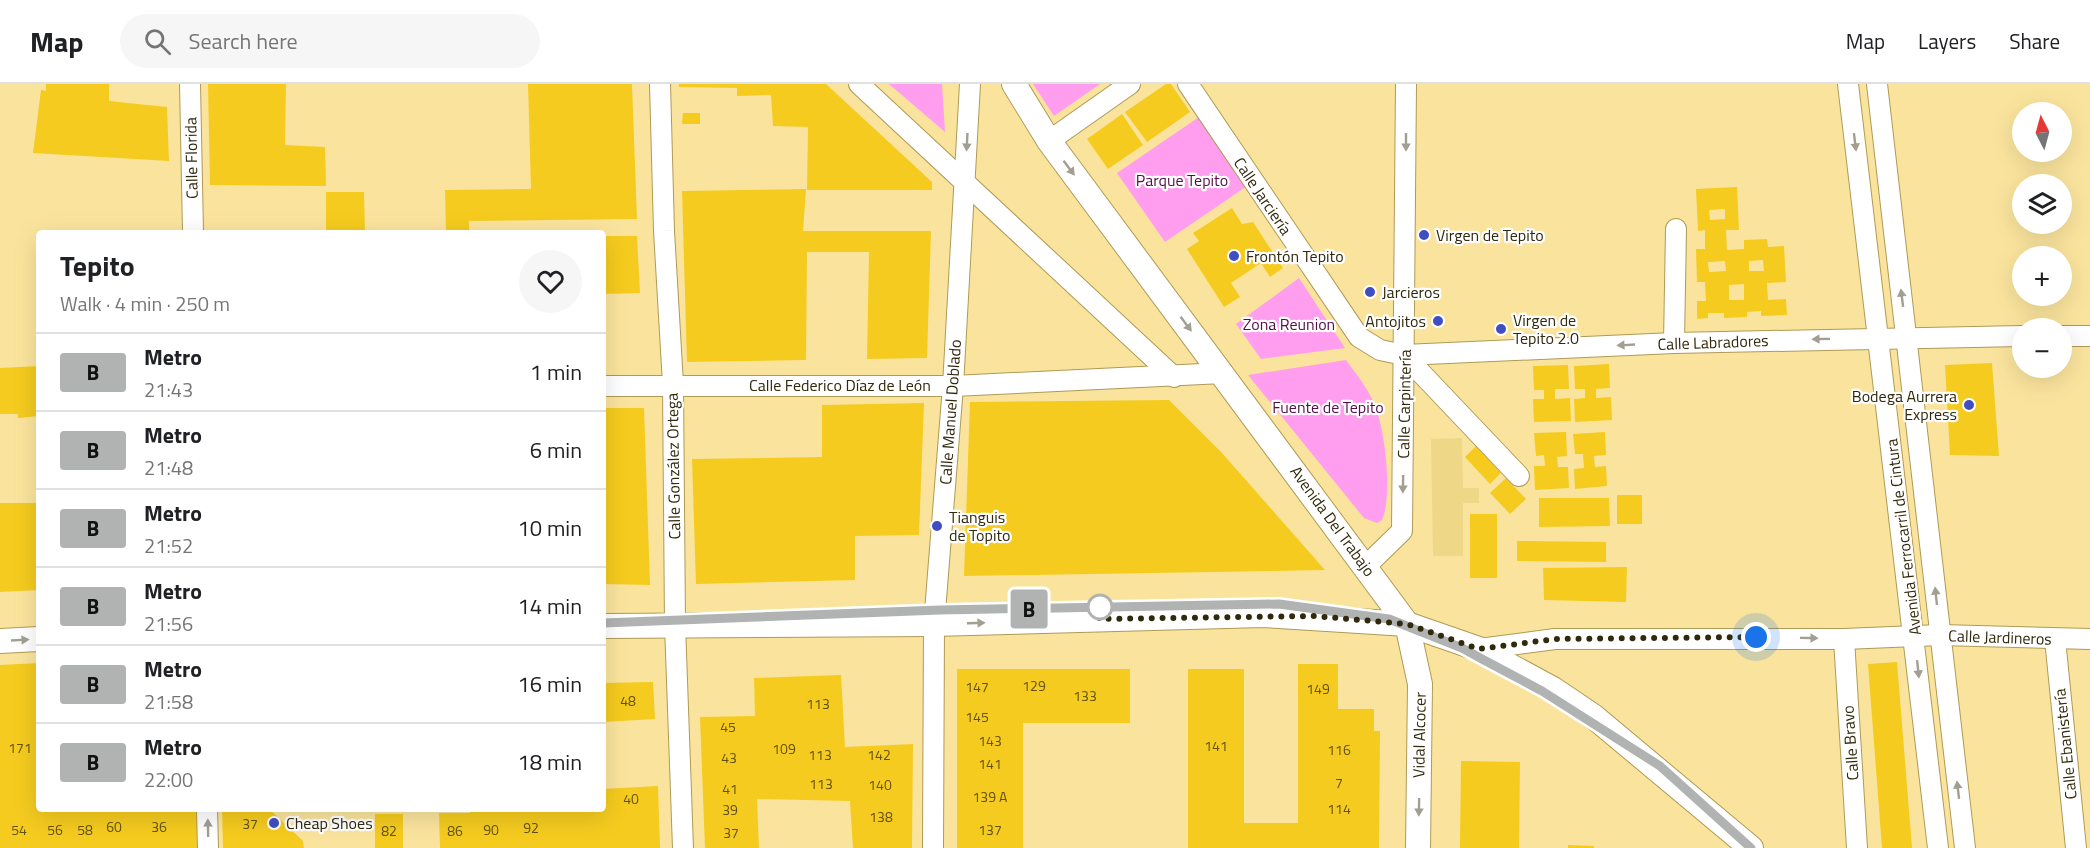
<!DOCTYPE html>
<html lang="en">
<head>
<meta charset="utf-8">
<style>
  body { margin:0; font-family:"Titillium Web",sans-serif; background:#f6f6f6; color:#202124; height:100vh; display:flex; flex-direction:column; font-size:22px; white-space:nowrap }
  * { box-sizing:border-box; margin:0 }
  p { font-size:20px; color:#757577 }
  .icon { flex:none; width:33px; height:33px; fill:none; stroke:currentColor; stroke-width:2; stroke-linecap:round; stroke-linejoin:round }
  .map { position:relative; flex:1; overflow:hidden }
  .side { position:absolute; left:36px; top:146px; width:570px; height:582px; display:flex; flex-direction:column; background:#fff; border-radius:6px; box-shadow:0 6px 24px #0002 }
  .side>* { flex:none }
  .badge { padding:0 12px; border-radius:4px; font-size:21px; line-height:39px }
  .needle { width:39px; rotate:354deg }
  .fabs { position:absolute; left:2012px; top:18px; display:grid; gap:12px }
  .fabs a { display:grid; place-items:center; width:60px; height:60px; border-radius:50%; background:#fff; box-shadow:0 6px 24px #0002; font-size:30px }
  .you { position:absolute; width:30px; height:30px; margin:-15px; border:4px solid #fff; border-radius:50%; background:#1a73e8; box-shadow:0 0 0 9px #1a73e833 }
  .map>.badge { position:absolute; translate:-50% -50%; box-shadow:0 0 0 3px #fff }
  .round { display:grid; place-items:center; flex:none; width:63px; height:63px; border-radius:32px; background:#f6f6f6 }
  .overview { display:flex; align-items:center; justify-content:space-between; height:102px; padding:0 24px }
  h1 { font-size:28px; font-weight:700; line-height:45px }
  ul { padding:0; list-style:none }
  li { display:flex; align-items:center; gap:18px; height:78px; padding:0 24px; border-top:2px solid #e0e0e0 }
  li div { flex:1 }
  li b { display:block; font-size:22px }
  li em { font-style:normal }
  li .badge { min-width:66px; font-weight:700; text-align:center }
  header { display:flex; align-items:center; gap:36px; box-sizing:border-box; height:84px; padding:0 30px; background:#fff; border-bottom:2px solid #e0e0e0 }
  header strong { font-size:28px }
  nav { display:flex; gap:33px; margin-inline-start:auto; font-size:21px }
  .search { width:420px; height:54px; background:#f6f6f6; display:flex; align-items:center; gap:15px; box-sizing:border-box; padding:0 21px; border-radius:33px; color:#757577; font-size:22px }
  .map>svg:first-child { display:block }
  .built { fill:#efd788 }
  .green { fill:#ff9def }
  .building { fill:#f5cb1f; fill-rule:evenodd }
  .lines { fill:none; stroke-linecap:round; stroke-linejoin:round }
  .minor-casing { stroke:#af9a56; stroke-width:22 }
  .major-casing { stroke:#af9a56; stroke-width:26 }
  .minor { stroke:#fff; stroke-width:20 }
  .major { stroke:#fff; stroke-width:24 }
  .oneway { fill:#a29f92 }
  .line-casing { stroke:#fff; stroke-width:14 }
  .line { stroke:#b1b3b3; stroke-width:9 }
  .walk { stroke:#31290c; stroke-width:6; stroke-dasharray:0 10.8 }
  .poi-dot { fill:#414ec2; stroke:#fff; stroke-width:2 }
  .stop-dot { fill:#fff; stroke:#b1b3b3; stroke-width:3 }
  .labels { text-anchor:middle; stroke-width:4.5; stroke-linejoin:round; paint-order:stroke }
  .number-label { font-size:14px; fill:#625211 }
  .street-label { font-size:16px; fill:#31290c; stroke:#fff }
  .park-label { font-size:16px; fill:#52104b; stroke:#fff }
  .poi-label { font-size:16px; fill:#31290c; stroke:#fff; text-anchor:start }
</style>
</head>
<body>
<header>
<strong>Map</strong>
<div class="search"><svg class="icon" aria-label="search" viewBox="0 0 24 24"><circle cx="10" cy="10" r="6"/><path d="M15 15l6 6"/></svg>Search here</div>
<nav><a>Map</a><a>Layers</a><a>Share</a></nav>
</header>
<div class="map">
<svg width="2090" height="764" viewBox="0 0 2090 764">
  <rect width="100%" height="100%" fill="#fae49d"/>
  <polygon class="built" points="1462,354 1463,404 1479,404 1479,419 1463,419 1463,472 1433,472 1431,355"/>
  <g class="green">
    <polygon points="889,0 942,0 945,48"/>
    <polygon points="1033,0 1100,0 1054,32"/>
    <polygon points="1199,33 1247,102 1165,158 1117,89"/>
    <polygon points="1299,194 1345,264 1261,275 1236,240"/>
    <path d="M1346,276C1356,290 1367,303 1374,319C1385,345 1393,410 1382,436L1377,439L1364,434L1248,291Z"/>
  </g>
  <g class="building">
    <polygon points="46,0 109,0 109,17 167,23 169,77 33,69 41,6 46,7"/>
    <polygon points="208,0 286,0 285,61 325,63 326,102 210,101"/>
    <polygon points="528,0 632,0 637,135 469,137 469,148 446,148 445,106 531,105"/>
    <polygon points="679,0 826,0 932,98 932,106 807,106 808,43 773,42 771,11 737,12 737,4 679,3"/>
    <polygon points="1166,0 1171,0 1190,28 1147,58 1125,28"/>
    <polygon points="683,29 700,29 700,40 682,40"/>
    <polygon points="1122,30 1143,61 1108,85 1087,55"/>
    <path d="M1737,103L1739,146H1726L1727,166L1744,165V156L1767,155L1768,163L1784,162L1786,198L1767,199L1768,216L1786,215L1787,231L1761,232V227L1747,228V233L1724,234V229H1708V234L1697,235V217H1706L1705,198H1697L1696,165H1705V146L1698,147L1696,105ZM1725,125V135L1710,136L1709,126ZM1763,176L1764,187H1749V177ZM1725,177L1726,187L1709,188L1708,178ZM1744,200V216H1729V201Z"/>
    <polygon points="806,105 803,147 931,147 927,274 867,275 869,168 807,168 806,276 687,278 682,107"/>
    <polygon points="326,108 364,108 365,148 326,148"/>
    <polygon points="1232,124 1242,140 1253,138 1283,184 1270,193 1261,179 1231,199 1240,213 1224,223 1187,165 1199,157 1193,149"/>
    <polygon points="603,152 637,152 640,209 603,210"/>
    <polygon points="1992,279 1999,372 1950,371 1945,281"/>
    <polygon points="1609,280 1610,304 1596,305 1596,314 1611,313 1612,336 1575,338 1574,315 1585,314 1585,305 1575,305 1574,282"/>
    <polygon points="1568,281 1569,305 1555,305 1555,315 1570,314 1571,337 1534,338 1533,315 1544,315 1544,306 1534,306 1533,282"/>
    <polygon points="39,282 39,332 18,334 18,330 0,330 0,284"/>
    <polygon points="1169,316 1222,369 1325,486 964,492 970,318"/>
    <polygon points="924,319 919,451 855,452 855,496 696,500 692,375 822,373 822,321"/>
    <polygon points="603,324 644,324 650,501 603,500"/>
    <polygon points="1566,348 1567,372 1557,373 1558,383 1568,383 1569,404 1535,406 1534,382 1545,382 1544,371 1536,372 1534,349"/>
    <polygon points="1605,348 1606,371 1594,372 1595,383 1606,382 1607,402 1575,405 1574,385 1584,384 1583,370 1575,370 1573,350"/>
    <polygon points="1476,362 1501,389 1490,400 1465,373"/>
    <polygon points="1506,394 1526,415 1510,430 1490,409"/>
    <rect x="1617" y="411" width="25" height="29"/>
    <polygon points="1539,414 1609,414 1610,442 1539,443"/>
    <polygon points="0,419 38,419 39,506 0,508"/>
    <rect x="1470" y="430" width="27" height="64"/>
    <polygon points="1517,457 1606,458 1606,478 1517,477"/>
    <polygon points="1627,483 1626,518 1544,516 1543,484"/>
    <polygon points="1897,578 1912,764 1882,764 1868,580"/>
    <polygon points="39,579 39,724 203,724 204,764 0,764 0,581"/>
    <polygon points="1298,580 1338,580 1338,625 1374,625 1374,647 1380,647 1379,764 1188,764 1188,585 1244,585 1244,739 1298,739"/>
    <polygon points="957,585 1130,585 1130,639 1023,639 1023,764 957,764"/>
    <polygon points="841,591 845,663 913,660 912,764 853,764 850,717 757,715 759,764 705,764 700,633 755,632 754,594"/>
    <polygon points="653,598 655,635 603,638 603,599"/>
    <polygon points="1461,677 1520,678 1519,764 1460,764"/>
    <polygon points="658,702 660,764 440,764 439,729 470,729 470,725 485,724 603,724 603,705"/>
    <polygon points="222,724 268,724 303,757 304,764 223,764"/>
    <rect x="330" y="724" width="26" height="4"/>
    <rect x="375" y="730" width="28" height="34"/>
    <polygon points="1568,761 1594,762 1594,764 1568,764"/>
  </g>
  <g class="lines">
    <defs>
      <g id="minor">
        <polyline points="190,0 193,148"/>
        <polyline points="660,0 664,147 673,300 675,541 683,764"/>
        <polyline points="859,0 1174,293"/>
        <polyline points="1188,0 1359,253 1380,266 1404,271 1519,392"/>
        <polyline points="1848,0 1938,764"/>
        <polyline points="1877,0 1965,764"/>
        <polyline points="1049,57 1130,0"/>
        <polyline points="2061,252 2090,252"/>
        <polyline points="1674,259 1676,145"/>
        <polyline points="1404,271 1674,259 2022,252"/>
        <polyline points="603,302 953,302 1223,289"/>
        <polyline points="1366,482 1402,447 1406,0"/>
        <polyline points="1844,555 1857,764"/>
        <polyline points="2055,555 2076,764"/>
        <polyline points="1479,565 1555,555 1844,555 1940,551 2090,555"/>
        <polyline points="207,724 208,764"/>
        <polyline points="933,764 934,540 953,302 970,0"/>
      </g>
      <g id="major">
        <polyline points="1014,0 1049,57 1407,540 1420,600 1418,764"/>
        <polyline points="603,542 934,540 1263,531 1407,540 1479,565 1553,605 1593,632 1751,764"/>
        <polyline points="0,557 39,555"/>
      </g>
    </defs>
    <use href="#minor" class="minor-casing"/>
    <use href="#major" class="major-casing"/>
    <use href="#minor" class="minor"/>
    <use href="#major" class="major"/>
  </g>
  <defs><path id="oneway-solid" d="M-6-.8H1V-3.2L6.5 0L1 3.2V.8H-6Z" transform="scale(1.5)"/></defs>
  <g class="oneway">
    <use href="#oneway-solid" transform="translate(967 58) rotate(93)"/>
    <use href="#oneway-solid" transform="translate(1406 58) rotate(90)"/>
    <use href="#oneway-solid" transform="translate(1855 58) rotate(83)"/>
    <use href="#oneway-solid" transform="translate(1069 84) rotate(53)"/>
    <use href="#oneway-solid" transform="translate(1902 214) rotate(-97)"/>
    <use href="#oneway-solid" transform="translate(1186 240) rotate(53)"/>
    <use href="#oneway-solid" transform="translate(1821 255) rotate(179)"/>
    <use href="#oneway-solid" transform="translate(1626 261) rotate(177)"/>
    <use href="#oneway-solid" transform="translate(1403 400) rotate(91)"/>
    <use href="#oneway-solid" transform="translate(1936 512) rotate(-96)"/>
    <use href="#oneway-solid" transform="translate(976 539) rotate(-2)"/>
    <use href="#oneway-solid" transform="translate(1809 554) rotate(1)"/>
    <use href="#oneway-solid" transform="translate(20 556) rotate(-3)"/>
    <use href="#oneway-solid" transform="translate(1918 585) rotate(84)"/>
    <use href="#oneway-solid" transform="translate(1958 706) rotate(-97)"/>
    <use href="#oneway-solid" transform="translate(1419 723) rotate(91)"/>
    <use href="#oneway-solid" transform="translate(208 744) rotate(-91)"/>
  </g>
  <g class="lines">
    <defs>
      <polyline id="line" points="603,539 940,526 1279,520 1389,535 1462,564 1482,575 1542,607 1660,682 1751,764"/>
    </defs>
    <use href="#line" class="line-casing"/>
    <use href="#line" class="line"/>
    <polyline class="walk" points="1100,523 1099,535 1314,532 1407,540 1479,565 1555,555 1756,553"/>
  </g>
  <g class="poi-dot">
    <circle cx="1424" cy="151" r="6"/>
    <circle cx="1234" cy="172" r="6"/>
    <circle cx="1370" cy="208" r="6"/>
    <circle cx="1438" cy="237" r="6"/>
    <circle cx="1501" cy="245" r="6"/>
    <circle cx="1969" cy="321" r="6"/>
    <circle cx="937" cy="442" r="6"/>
    <circle cx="274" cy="739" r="6"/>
  </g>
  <circle class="stop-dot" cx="1100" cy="523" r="12"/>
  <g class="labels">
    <g class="number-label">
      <text x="1034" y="607">129</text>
      <text x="977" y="608">147</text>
      <text x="1318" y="610">149</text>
      <text x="1085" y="617">133</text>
      <text x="628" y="622">48</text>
      <text x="818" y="625">113</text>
      <text x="977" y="638">145</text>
      <text x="728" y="648">45</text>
      <text x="990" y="662">143</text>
      <text x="1216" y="667">141</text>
      <text x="20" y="669">171</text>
      <text x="784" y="670">109</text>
      <text x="1339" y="671">116</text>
      <text x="820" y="676">113</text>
      <text x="879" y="676">142</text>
      <text x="729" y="679">43</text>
      <text x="990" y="685">141</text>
      <text x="1339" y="704">7</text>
      <text x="821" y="705">113</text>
      <text x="880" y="706">140</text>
      <text x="730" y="710">41</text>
      <text x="990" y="718">139 A</text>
      <text x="631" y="720">40</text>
      <text x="1339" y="730">114</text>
      <text x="730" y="731">39</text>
      <text x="881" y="738">138</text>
      <text x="250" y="745">37</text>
      <text x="114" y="748">60</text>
      <text x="159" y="748">36</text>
      <text x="531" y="749">92</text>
      <text x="19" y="751">54</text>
      <text x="55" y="751">56</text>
      <text x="85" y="751">58</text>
      <text x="491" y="751">90</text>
      <text x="990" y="751">137</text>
      <text x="389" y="752">82</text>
      <text x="455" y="752">86</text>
      <text x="731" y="754">37</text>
    </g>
    <g class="street-label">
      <text transform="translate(191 74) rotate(-91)" y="6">Calle Florida</text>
      <text transform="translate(1263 112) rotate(56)" y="6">Calle Jarciería</text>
      <text transform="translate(1713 258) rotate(-2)" y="6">Calle Labradores</text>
      <text x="840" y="307">Calle Federico Díaz de León</text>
      <text transform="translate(1404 320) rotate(-89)" y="6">Calle Carpintería</text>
      <text transform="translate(950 328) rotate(-86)" y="6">Calle Manuel Doblado</text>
      <text transform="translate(673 382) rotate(-91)" y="6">Calle González Ortega</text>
      <text transform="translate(1333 437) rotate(54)" y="6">Avenida Del Trabajo</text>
      <text transform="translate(1903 453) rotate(-97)" y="6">Avenida Ferrocarril de Cintura</text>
      <text transform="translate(2000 553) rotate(2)" y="6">Calle Jardineros</text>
      <text transform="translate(1419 651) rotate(-89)" y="6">Vidal Alcocer</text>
      <text transform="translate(1850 659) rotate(-94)" y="6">Calle Bravo</text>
      <text transform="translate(2065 660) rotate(-96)" y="6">Calle Ebanistería</text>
    </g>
    <g class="park-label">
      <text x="1182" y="102">Parque Tepito</text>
      <text x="1289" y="246">Zona Reunion</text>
      <text x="1328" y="329">Fuente de Tepito</text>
    </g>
    <g class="poi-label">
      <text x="1436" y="157">Virgen de Tepito</text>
      <text x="1246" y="178">Frontón Tepito</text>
      <text x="1382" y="214">Jarcieros</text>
      <text x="1513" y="242">Virgen de<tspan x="1513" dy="18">Tepito 2.0</tspan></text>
      <text x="1426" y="243" text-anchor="end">Antojitos</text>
      <text x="1957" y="318" text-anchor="end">Bodega Aurrera<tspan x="1957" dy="18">Express</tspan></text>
      <text x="949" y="439">Tianguis<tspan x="949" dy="18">de Topito</tspan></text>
      <text x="286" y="745">Cheap Shoes</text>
    </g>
  </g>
</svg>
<div class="fabs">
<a><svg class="needle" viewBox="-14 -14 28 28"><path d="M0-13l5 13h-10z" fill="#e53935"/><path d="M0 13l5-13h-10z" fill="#757577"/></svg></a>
<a><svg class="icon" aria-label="layers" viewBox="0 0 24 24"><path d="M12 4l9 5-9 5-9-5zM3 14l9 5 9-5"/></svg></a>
<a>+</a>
<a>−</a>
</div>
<div class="you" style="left:1756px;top:553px"></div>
<b class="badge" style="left:1029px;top:525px;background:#b1b3b3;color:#111">B</b>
<section class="side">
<div class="overview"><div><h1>Tepito</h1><p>Walk · 4 min · 250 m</p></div><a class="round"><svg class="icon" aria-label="heart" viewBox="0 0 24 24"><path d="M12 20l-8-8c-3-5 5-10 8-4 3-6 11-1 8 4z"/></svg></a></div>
<ul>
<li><span class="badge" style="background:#b1b3b3;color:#111">B</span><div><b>Metro</b><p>21:43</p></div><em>1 min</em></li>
<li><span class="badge" style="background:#b1b3b3;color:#111">B</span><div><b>Metro</b><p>21:48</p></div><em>6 min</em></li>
<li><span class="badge" style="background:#b1b3b3;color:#111">B</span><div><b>Metro</b><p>21:52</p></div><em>10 min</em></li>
<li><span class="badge" style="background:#b1b3b3;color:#111">B</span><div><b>Metro</b><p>21:56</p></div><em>14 min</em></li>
<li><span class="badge" style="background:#b1b3b3;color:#111">B</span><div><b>Metro</b><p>21:58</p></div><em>16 min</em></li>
<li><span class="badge" style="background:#b1b3b3;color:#111">B</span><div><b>Metro</b><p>22:00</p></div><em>18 min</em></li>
</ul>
</section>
</div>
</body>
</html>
